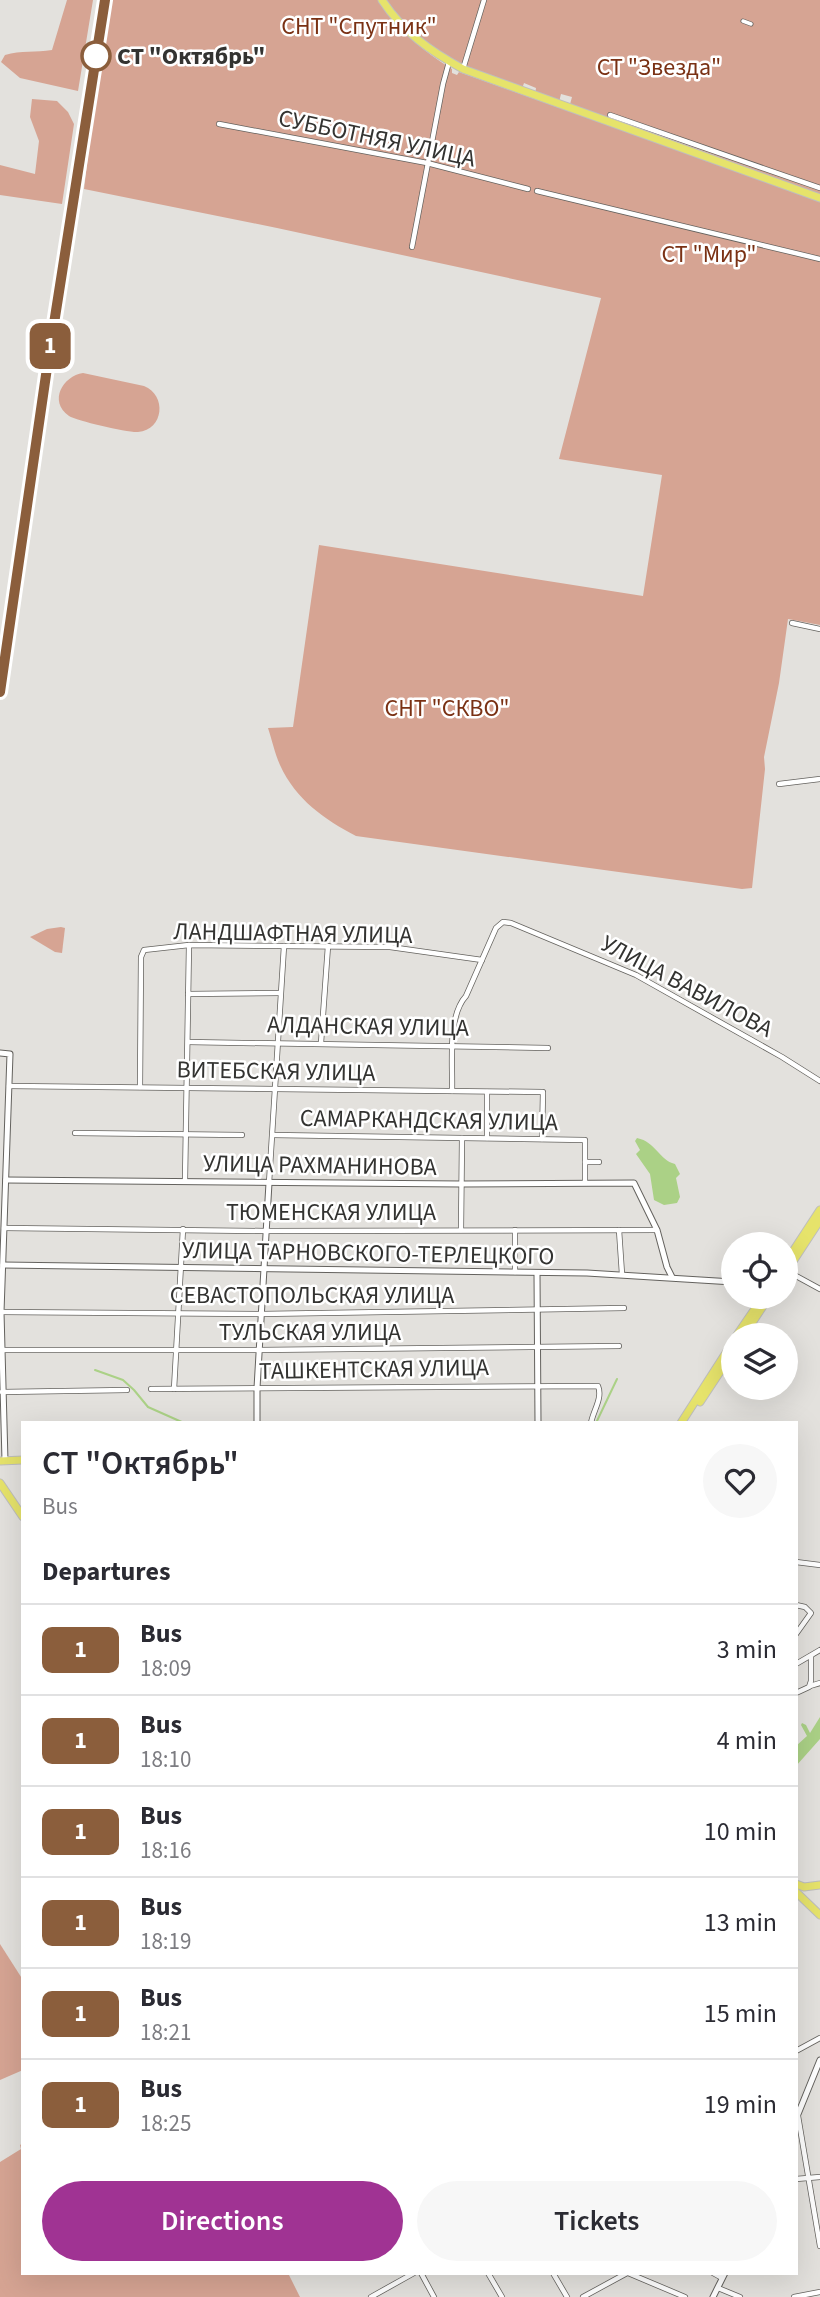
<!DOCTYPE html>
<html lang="en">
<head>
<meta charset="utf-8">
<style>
  body { margin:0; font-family:"Source Sans 3",sans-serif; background:#f7f7f7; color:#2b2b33; height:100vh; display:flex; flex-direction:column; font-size:26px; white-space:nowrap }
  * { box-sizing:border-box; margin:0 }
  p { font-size:23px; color:#7c7c81 }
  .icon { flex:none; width:38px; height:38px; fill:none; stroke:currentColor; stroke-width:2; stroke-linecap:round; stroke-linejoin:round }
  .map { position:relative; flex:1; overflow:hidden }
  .panel { position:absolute; left:21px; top:1421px; width:777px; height:854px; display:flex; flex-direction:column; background:#fff; border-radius:0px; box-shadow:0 7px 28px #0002 }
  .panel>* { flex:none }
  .badge { padding:0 14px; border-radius:10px; font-size:24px; line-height:46px }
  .tools { position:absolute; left:721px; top:1232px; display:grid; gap:14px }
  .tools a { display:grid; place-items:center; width:77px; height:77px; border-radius:50%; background:#fff; box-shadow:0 7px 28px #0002; font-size:35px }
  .map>.badge { position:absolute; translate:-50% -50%; box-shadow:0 0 0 4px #fff }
  h2 { padding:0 21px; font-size:26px; line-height:63px }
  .round { display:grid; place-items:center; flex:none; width:74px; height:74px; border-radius:37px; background:#f7f7f7 }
  .head { display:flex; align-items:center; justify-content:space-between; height:119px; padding:0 21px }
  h1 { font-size:33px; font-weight:600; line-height:52px }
  .action { display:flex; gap:14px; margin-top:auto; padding:14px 21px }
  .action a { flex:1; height:80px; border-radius:42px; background:#a03393; color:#fff; font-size:28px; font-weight:600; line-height:80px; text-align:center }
  .action a+a { background:#f7f7f7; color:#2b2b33 }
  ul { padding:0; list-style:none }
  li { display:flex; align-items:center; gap:21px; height:91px; padding:0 21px; border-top:2px solid #e1e1e2 }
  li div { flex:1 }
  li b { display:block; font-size:26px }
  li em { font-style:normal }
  li .badge { min-width:77px; font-weight:700; text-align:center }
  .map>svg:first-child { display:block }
  .green { fill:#d6a493 }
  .water { fill:#abd186 }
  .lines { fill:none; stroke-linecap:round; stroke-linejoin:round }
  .stream { stroke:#abd186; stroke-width:2 }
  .pedestrian-casing { stroke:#64625e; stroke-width:5 }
  .minor-casing { stroke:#64625e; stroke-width:6 }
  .tertiary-casing { stroke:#64625e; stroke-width:7 }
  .secondary-casing { stroke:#64625e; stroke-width:8 }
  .primary-casing { stroke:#bebebd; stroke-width:9 }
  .pedestrian { stroke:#fff; stroke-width:3.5 }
  .minor { stroke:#fff; stroke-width:4.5 }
  .tertiary { stroke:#fff; stroke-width:5 }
  .secondary { stroke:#fff; stroke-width:6 }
  .primary { stroke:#e6e36b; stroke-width:7 }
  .line-casing { stroke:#fff; stroke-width:16 }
  .line { stroke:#8b5e3c; stroke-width:10 }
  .stop-dot { fill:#fff; stroke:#8b5e3c; stroke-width:3.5 }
  .labels { text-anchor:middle; stroke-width:5; stroke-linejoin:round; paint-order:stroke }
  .park-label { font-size:24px; fill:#7a3114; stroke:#fff }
  .stop-label { font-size:24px; font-weight:bold; fill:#333331; stroke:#fff; text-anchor:start }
  .street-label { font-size:24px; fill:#333331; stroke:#fff }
</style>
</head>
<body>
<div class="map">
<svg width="820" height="2297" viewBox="0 0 820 2297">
  <rect width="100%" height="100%" fill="#e3e1dd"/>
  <g class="green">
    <path d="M67,0H93L78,91L20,78L1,62L5,55C21,50 36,53 52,50Z"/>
    <path d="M107,0H381C399,30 422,51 452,69V73L457,75L459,72L820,201V625L788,619L779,683L764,757L765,769L752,888L742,889L356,836C324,819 296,800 280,765C275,754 272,740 268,728L293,727L319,545L643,596L662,475L559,459L601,298L277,228L84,189Z"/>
    <polygon points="385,0 820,0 820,196 569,108 572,97 561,94 558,106 535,96 536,88 524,83 521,92 461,69 407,30"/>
    <polygon points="32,99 57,101 68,112 74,124 62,204 0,195 0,165 35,174 39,141 30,117"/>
    <path d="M83,373L144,386C167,395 164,430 138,432C129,433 77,421 69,416C48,401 63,376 83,373Z"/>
    <polygon points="61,927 65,928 62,953 55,952 30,937 47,929"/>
    <polygon points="0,1944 23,1980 23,2070 0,2080"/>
    <polygon points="23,2143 23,2273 288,2273 300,2297 0,2297 0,2162 21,2149 20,2145"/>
  </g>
  <g class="water">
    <path d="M637,1138C656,1142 659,1160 675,1164L680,1174L676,1178L680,1197L677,1203L664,1205L654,1200L650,1174L636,1154L640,1150L635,1141Z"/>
    <polygon points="820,1717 820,1739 796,1766 796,1746 807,1736 801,1725 802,1723 806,1725 810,1733"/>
  </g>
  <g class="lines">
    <g class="stream">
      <polyline points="95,1370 123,1380 134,1390 148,1407 184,1423"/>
      <polyline points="596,1423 617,1379"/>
    </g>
    <defs>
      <polyline id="pedestrian" points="743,21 751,24"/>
      <g id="minor">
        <polyline points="463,69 484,0"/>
        <polyline points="610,115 820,188"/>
        <polyline points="219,124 427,163 528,189"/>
        <polyline points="537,191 820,259"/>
        <polyline points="412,247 443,84 449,62"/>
        <polyline points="792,623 820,629"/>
        <polyline points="779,784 820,779"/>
        <polyline points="188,994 280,993"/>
        <polyline points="188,1042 548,1048"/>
        <polyline points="321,1043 328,946"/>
        <polyline points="9,1086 543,1092 542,1139"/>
        <polyline points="140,1087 141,957 144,950 189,945 390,947 482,960"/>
        <path d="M452,1091C453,1064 447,1017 466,996L496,928L503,922L511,923L636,975L782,1057L820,1081"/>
        <polyline points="75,1133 242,1135"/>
        <polyline points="273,1135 585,1140 585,1182"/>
        <polyline points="487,1138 487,1092"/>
        <polyline points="585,1162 599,1162"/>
        <polyline points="185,1181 189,945"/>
        <polyline points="269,1183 284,946"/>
        <polyline points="4,1228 266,1231 657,1230"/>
        <polyline points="461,1230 462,1138"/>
        <polyline points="515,1230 515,1272"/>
        <polyline points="619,1230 622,1274"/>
        <polyline points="787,1271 820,1289"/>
        <polyline points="1,1312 261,1314 624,1308"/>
        <polyline points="1,1350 259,1350 619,1346"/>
        <path d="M151,1389L598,1386C603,1398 593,1411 591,1423"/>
        <polyline points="174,1389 183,1229"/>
        <polyline points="2,1392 127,1390"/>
        <polyline points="796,1562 820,1565"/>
        <polyline points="796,1605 805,1607 811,1613 796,1634"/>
        <polyline points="796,1664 820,1650"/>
        <polyline points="810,1686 820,1683"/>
        <polyline points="796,1693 809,1687 811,1681 811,1656"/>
        <polyline points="796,2051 820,2038"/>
        <polyline points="798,2116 820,2246"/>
        <polyline points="796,2179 820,2177"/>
        <polyline points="421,2273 434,2297"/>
        <polyline points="488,2273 502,2297"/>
        <polyline points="553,2273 567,2297"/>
        <polyline points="628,2273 685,2297"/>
        <polyline points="713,2273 722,2278"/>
        <polyline points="718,2288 740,2297"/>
        <polyline points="371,2297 414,2273"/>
        <polyline points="583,2297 627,2273"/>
        <polyline points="794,2297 820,2292"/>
      </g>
      <g id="tertiary">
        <polyline points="0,1053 10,1054 1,1312 5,1461"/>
        <polyline points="6,1180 461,1184 634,1183 657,1230 667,1267 672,1277"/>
        <polyline points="3,1265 587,1273 733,1282"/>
        <polyline points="537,1273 538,1423"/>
        <polyline points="257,1423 257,1388 269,1183"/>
        <polyline points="796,2119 820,2060"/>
        <polyline points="713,2297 725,2273"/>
      </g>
      <polyline id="secondary" points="0,693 47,368 105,0"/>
      <g id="primary">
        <path d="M382,0C403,32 430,51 463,69L820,198"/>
        <polyline points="786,1262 820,1210"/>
        <polyline points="786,1272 820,1220"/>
        <polyline points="737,1335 763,1297"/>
        <polyline points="744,1335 769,1297"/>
        <polyline points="700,1402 733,1352"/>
        <polyline points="681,1423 733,1342"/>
        <polyline points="0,1461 23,1460"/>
        <polyline points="0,1483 23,1517"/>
        <polyline points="796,1884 804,1887 820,1885"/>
        <polyline points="796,1892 820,1915"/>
      </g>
    </defs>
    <use href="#pedestrian" class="pedestrian-casing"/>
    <use href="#minor" class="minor-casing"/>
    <use href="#tertiary" class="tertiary-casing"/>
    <use href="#secondary" class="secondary-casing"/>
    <use href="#primary" class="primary-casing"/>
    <use href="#pedestrian" class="pedestrian"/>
    <use href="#minor" class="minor"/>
    <use href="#tertiary" class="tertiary"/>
    <use href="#secondary" class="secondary"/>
    <use href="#primary" class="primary"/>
  </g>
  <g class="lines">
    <defs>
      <polyline id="line" points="0,692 47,368 105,0"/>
    </defs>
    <use href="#line" class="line-casing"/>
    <use href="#line" class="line"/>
  </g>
  <circle class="stop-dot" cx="96" cy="56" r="14"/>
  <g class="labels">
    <g class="park-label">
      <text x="359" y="34">СНТ "Спутник"</text>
      <text x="659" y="75">СТ "Звезда"</text>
      <text x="709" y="262">СТ "Мир"</text>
      <text x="447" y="716">СНТ "СКВО"</text>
    </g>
    <g class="stop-label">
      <text x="117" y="64">СТ "Октябрь"</text>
    </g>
    <g class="street-label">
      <text transform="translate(377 138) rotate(12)" y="8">СУББОТНЯЯ УЛИЦА</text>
      <text transform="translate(293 933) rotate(1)" y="8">ЛАНДШАФТНАЯ УЛИЦА</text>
      <text transform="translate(687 986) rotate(28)" y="8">УЛИЦА ВАВИЛОВА</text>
      <text transform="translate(368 1026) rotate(1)" y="8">АЛДАНСКАЯ УЛИЦА</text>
      <text transform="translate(276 1071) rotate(1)" y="8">ВИТЕБСКАЯ УЛИЦА</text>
      <text transform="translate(429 1120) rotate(1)" y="8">САМАРКАНДСКАЯ УЛИЦА</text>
      <text transform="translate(320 1165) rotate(1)" y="8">УЛИЦА РАХМАНИНОВА</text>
      <text x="331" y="1220">ТЮМЕНСКАЯ УЛИЦА</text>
      <text transform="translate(368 1253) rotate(1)" y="8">УЛИЦА ТАРНОВСКОГО-ТЕРЛЕЦКОГО</text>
      <text x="312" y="1303">СЕВАСТОПОЛЬСКАЯ УЛИЦА</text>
      <text x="310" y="1340">ТУЛЬСКАЯ УЛИЦА</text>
      <text transform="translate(374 1369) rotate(-1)" y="8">ТАШКЕНТСКАЯ УЛИЦА</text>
    </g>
  </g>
</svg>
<div class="tools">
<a><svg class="icon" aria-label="locate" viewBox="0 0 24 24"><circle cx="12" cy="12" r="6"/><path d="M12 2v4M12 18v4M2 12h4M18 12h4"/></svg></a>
<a><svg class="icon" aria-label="layers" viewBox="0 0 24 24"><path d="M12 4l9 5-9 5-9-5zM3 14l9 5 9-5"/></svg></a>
</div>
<b class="badge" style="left:50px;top:346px;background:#8b5e3c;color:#fff">1</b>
<section class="panel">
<div class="head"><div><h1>СТ &quot;Октябрь&quot;</h1><p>Bus</p></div><a class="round"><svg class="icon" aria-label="heart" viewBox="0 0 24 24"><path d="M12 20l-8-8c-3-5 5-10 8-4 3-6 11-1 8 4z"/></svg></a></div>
<h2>Departures</h2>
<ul>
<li><span class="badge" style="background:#8b5e3c;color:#fff">1</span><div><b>Bus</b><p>18:09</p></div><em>3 min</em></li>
<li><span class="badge" style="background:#8b5e3c;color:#fff">1</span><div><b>Bus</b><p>18:10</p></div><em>4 min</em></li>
<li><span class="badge" style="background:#8b5e3c;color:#fff">1</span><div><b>Bus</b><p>18:16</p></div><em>10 min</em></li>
<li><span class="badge" style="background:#8b5e3c;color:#fff">1</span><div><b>Bus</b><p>18:19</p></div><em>13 min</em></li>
<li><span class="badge" style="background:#8b5e3c;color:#fff">1</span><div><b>Bus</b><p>18:21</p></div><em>15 min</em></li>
<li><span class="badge" style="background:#8b5e3c;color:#fff">1</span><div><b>Bus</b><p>18:25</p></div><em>19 min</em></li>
</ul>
<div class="action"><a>Directions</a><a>Tickets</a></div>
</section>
</div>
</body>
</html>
